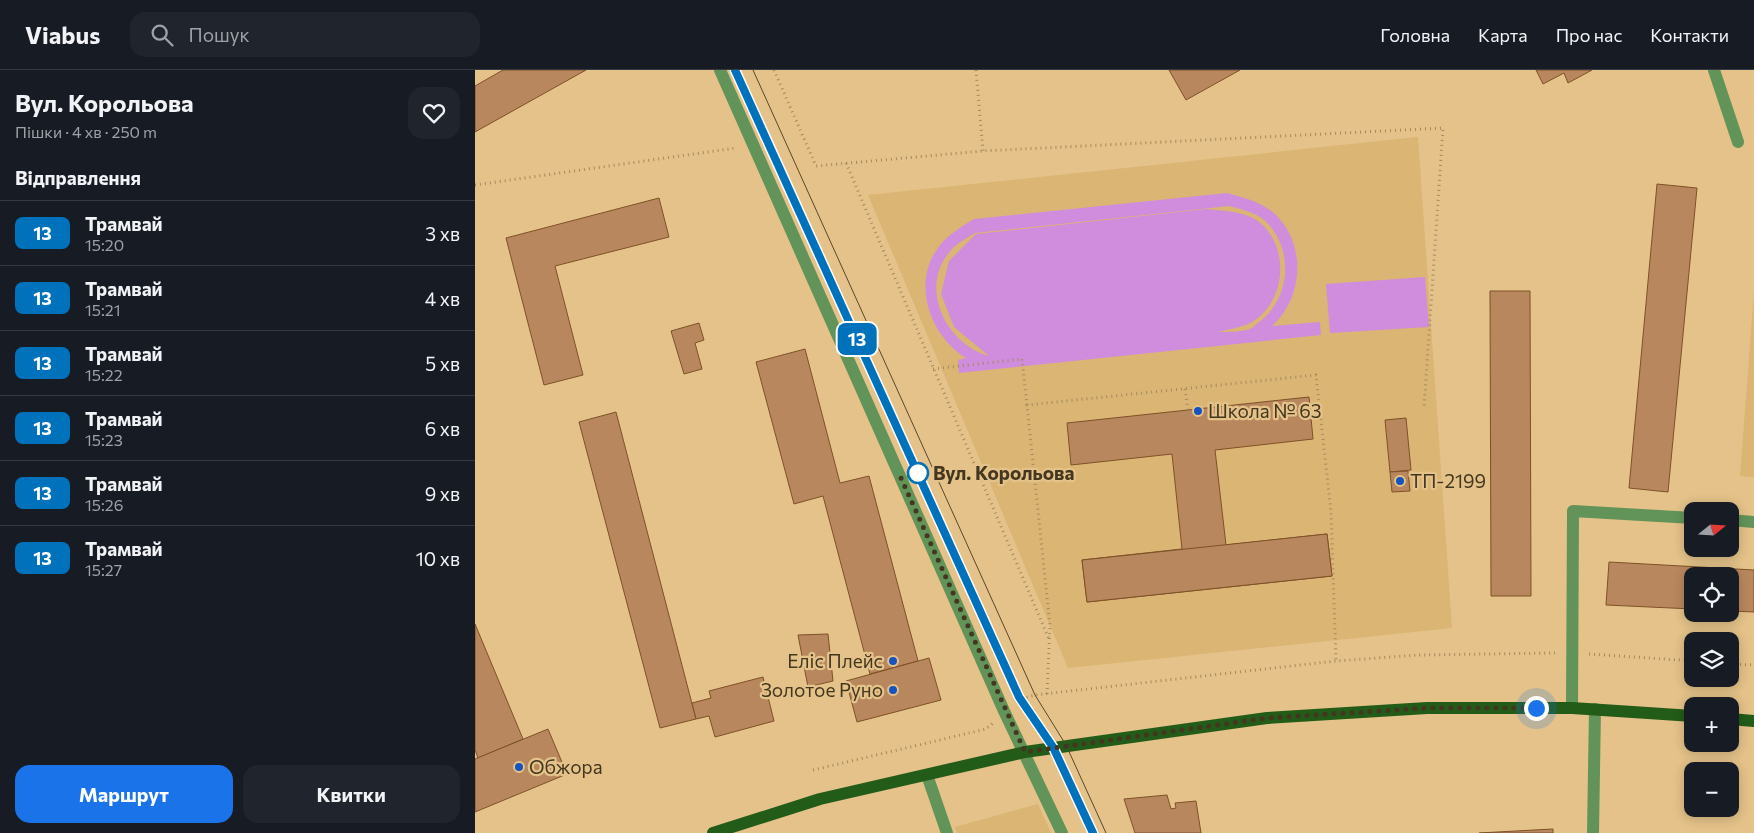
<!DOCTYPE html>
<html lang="uk">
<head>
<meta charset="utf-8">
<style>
  body { margin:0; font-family:Commissioner,sans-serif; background:#20242c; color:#f1f3f6; height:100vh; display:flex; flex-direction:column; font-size:19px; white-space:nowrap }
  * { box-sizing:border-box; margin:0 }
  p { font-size:16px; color:#9ea1a6 }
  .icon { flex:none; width:28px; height:28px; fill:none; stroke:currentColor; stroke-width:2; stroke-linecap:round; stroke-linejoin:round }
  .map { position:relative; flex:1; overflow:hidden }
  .sheet { display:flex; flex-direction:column; background:#171b24; width:475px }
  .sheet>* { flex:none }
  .badge { padding:0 10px; border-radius:8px; font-size:18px; line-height:32px }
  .needle { width:32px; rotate:72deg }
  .fabs { position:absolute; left:1209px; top:432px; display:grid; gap:10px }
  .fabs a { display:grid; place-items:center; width:55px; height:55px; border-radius:10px; background:#171b24; box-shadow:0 2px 12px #0003; font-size:25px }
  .you { position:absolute; width:25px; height:25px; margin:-12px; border:4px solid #fff; border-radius:50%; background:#1a73e8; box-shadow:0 0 0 8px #1a73e833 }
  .map>.badge { position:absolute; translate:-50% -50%; box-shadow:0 0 0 2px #fff }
  h2 { padding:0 15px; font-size:19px; line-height:45px }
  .round { display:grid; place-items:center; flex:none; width:52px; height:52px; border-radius:15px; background:#20242c }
  .headline { display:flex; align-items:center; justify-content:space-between; height:85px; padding:0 15px }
  h1 { font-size:24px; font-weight:700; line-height:38px }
  .primary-button { display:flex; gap:10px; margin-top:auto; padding:10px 15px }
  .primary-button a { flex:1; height:58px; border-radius:15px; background:#1a73e8; color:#fff; font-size:20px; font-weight:700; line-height:58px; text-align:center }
  .primary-button a+a { background:#20242c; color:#f1f3f6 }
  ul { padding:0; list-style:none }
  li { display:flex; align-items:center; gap:15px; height:65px; padding:0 15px; border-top:1px solid #363941 }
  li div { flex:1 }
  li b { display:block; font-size:19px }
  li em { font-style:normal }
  li .badge { min-width:55px; font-weight:700; text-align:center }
  header { display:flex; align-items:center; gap:30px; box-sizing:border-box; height:70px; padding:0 25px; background:#171b24; border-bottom:1px solid #363941 }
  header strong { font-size:24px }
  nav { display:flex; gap:28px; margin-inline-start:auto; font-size:18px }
  .search { width:350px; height:45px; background:#20242c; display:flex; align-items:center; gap:12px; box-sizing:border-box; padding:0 18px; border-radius:15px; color:#9ea1a6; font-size:19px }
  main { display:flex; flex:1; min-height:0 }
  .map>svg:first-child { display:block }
  .built { fill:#dab574 }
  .green { fill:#d08ddd; fill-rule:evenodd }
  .building { fill:#b9875e; stroke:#7e5127 }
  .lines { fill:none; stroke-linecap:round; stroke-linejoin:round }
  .path { stroke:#a48a5e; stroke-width:3; stroke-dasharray:1 4; stroke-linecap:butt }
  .minor { stroke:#629359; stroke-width:12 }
  .major { stroke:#235b19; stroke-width:12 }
  .tram { stroke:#57482c; stroke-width:1 }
  .line-casing { stroke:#fff; stroke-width:11 }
  .line { stroke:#0072bc; stroke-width:8 }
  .walk { stroke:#44371f; stroke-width:5; stroke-dasharray:0 9 }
  .poi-dot { fill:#1554c0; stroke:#e4c289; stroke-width:2 }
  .stop-dot { fill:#fff; stroke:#0072bc; stroke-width:2.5 }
  .labels { text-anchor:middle; stroke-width:4.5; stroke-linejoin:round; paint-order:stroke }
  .poi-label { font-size:19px; fill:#44371f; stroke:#e4c289; text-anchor:start }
  .stop-label { font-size:19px; font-weight:bold; fill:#44371f; stroke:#e4c289; text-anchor:start }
</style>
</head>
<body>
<header>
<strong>Viabus</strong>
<div class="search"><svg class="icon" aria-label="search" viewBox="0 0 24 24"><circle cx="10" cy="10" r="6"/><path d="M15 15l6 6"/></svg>Пошук</div>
<nav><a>Головна</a><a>Карта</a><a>Про нас</a><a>Контакти</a></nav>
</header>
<main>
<section class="sheet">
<div class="headline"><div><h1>Вул. Корольова</h1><p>Пішки · 4 хв · 250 m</p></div><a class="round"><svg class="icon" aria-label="heart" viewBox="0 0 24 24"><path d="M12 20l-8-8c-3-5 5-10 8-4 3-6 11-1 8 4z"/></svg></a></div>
<h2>Відправлення</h2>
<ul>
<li><span class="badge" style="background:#0072bc;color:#fff">13</span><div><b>Трамвай</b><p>15:20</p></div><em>3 хв</em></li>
<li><span class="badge" style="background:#0072bc;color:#fff">13</span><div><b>Трамвай</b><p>15:21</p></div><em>4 хв</em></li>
<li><span class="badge" style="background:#0072bc;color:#fff">13</span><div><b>Трамвай</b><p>15:22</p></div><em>5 хв</em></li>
<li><span class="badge" style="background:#0072bc;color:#fff">13</span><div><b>Трамвай</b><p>15:23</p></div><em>6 хв</em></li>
<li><span class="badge" style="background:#0072bc;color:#fff">13</span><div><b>Трамвай</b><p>15:26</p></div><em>9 хв</em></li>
<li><span class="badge" style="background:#0072bc;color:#fff">13</span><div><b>Трамвай</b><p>15:27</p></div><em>10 хв</em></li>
</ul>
<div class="primary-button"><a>Маршрут</a><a>Квитки</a></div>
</section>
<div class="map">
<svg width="1279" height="763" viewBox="0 0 1279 763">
  <rect width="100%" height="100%" fill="#e4c289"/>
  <g class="built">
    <polygon points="943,67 977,558 593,598 393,125"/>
    <polygon points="1279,222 1279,407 1265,406"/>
    <polygon points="563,734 576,763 482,763 480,757"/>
  </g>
  <g class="green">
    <path d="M752,123C770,128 787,132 801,145C832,176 828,228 797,256L845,252L846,265L484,303L483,290L491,288C456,267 436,214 463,178C472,165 486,157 499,149ZM754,136C769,140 785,143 795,156C819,185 814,230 784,252C781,254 778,258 775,259C766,262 752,262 744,262C753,259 764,258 773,254C812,235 816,176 783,151C769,141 748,141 731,139L501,164L474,191L466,224L479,257L514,286C473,275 444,221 473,184C480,174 490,169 500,163Z"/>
    <polygon points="950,207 954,257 855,263 851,214"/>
  </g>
  <g class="building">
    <polygon points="28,0 111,0 0,62 0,16"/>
    <polygon points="694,0 765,0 711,30"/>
    <polygon points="1061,0 1117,0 1093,13 1089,3 1068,14"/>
    <polygon points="1182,114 1222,118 1193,422 1154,418"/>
    <polygon points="184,128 194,167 80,196 108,305 69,315 31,168"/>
    <polygon points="1015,221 1055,221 1056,526 1016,526"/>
    <polygon points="224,253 229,270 220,273 227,299 209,304 196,261"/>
    <polygon points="330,279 365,413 394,406 443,591 395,604 348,426 319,434 281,292"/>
    <polygon points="834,327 838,369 740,380 751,475 852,464 857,506 612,532 607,490 707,479 697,384 596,395 592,353"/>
    <polygon points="141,342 221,649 185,658 104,352"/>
    <polygon points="931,348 936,400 915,402 910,350"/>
    <polygon points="933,401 935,421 917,422 915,402"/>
    <polygon points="852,464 857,506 612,532 607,490"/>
    <polygon points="1134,492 1279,500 1279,542 1255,541 1255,506 1218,506 1218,539 1131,535"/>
    <polygon points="0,554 48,669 3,688 0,680"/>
    <polygon points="353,564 358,611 333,617 323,565"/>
    <polygon points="454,588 466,630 382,652 371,611"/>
    <polygon points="288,607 299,651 240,667 234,646 221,649 217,633 236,628 234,621"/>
    <polygon points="73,659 92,704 0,742 0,689"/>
    <polygon points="692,725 696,739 701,738 700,733 721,731 726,763 660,763 649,729"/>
    <polygon points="1078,759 1078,763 1004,763"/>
  </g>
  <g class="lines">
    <g class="path">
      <polyline points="299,0 341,96 508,81 968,58 949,338"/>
      <polyline points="501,0 508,81"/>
      <polyline points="371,93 574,569"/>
      <polyline points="0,115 261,78"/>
      <polyline points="458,299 547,289 552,335"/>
      <polyline points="710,319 713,340"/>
      <polyline points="1114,584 1218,591"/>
      <polyline points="1255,594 1279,595"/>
      <polyline points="572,624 575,556 552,335 841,305 856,442 861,591"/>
      <polyline points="542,630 560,625 861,591 944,585 1080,583"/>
      <polyline points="338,700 511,659 518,653"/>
    </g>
    <g class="minor">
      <polyline points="245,0 529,641 587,763"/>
      <polyline points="1239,0 1263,72"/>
      <polyline points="1255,450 1279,452"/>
      <polyline points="1097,638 1098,441 1218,448"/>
      <polyline points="452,705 472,763"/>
      <polyline points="1118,763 1120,639"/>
    </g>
    <g class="major">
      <polyline points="1255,649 1279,651"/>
      <polyline points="238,763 345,729 550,682 792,648 952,638 1097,638 1218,646"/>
    </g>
    <g class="tram">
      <polyline points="260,0 545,627 578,677 618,763"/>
      <polyline points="278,0 560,625 591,675 631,763"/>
    </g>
  </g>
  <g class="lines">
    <defs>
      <polyline id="line" points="260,0 544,627 578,677 618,763"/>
    </defs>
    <use href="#line" class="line-casing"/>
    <use href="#line" class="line"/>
    <polyline class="walk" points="443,403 426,408 550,682 792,648 952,638 1061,638"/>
  </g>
  <g class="poi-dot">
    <circle cx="723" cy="341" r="5"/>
    <circle cx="925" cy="411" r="5"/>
    <circle cx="418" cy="591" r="5"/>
    <circle cx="418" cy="620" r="5"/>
    <circle cx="44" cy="697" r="5"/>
  </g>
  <circle class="stop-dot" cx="443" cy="403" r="10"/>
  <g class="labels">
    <g class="poi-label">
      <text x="733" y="348">Школа № 63</text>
      <text x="935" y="418">ТП-2199</text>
      <text x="408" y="598" text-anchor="end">Еліс Плейс</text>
      <text x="408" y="627" text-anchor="end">Золотое Руно</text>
      <text x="54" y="704">Обжора</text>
    </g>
    <g class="stop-label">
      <text x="458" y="410">Вул. Корольова</text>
    </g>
  </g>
</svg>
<div class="fabs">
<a><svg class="needle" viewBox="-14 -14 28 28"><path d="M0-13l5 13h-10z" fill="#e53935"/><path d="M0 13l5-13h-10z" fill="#9ea1a6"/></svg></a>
<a><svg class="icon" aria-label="locate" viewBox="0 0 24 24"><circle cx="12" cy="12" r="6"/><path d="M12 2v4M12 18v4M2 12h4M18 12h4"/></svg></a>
<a><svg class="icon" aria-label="layers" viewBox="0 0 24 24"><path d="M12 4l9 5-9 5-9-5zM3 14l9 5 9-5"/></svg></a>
<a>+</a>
<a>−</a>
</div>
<div class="you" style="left:1061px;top:638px"></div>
<b class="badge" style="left:382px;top:269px;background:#0072bc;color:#fff">13</b>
</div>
</main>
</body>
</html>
